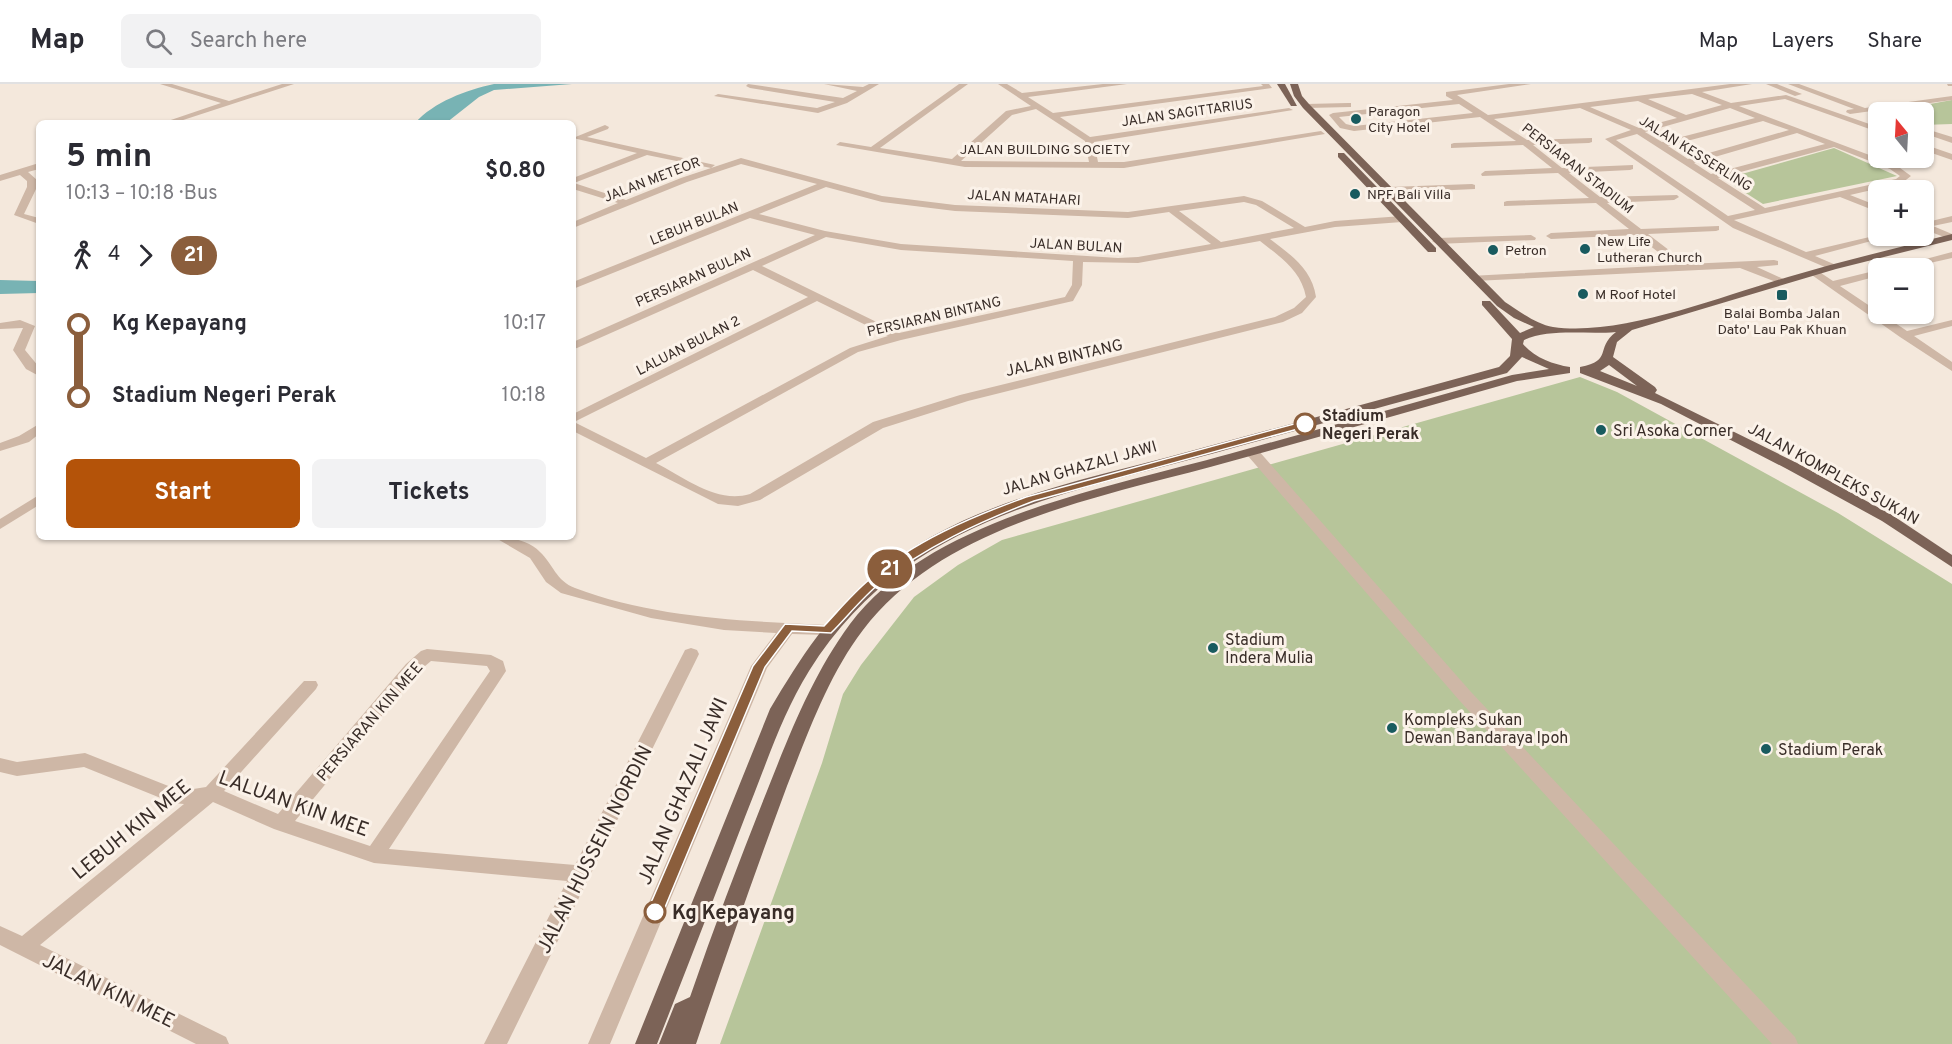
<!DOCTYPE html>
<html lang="en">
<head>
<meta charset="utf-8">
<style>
  body { margin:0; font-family:Overpass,sans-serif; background:#f2f2f3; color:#2b2b33; height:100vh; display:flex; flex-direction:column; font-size:22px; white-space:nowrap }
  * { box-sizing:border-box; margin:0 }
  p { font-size:20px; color:#7c7c81 }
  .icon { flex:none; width:33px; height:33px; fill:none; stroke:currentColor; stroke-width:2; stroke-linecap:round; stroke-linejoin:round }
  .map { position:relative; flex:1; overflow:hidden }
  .side { position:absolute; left:36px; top:36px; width:540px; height:420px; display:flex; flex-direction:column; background:#fff; border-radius:9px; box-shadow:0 2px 4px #0004 }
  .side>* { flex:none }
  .badge { padding:0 12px; border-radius:20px; font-size:21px; line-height:39px }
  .needle { width:39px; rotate:342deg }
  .tools { position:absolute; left:1868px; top:18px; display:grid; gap:12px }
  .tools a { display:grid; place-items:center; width:66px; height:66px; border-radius:9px; background:#fff; box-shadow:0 2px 4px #0004; font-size:30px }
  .map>.badge { position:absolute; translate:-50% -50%; box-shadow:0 0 0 3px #fff }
  .legs { display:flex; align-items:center; gap:9px; height:66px; padding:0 30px; font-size:20px }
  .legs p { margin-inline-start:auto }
  .summary { display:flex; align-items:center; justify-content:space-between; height:102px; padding:0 30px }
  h1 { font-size:33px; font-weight:700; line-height:45px }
  .cta { display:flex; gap:12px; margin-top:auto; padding:12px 30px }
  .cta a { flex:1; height:69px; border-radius:9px; background:#b45309; color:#fff; font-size:24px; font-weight:700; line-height:69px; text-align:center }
  .cta a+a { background:#f2f2f3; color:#2b2b33 }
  ul { padding:0 30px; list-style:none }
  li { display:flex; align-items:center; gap:21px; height:72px; font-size:22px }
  li i { display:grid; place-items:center; width:9px; height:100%; margin:0 8px; background:currentColor }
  li i::after { content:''; width:15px; height:15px; margin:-8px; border:4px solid; border-radius:50%; background:#fff }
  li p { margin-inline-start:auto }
  li:first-child i { background:linear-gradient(#0000 50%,currentColor 0) }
  li:last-child i { background:linear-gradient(currentColor 50%,#0000 0) }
  header { display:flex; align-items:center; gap:36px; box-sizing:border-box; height:84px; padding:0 30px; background:#fff; border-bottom:2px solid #e1e1e2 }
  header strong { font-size:28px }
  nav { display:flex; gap:33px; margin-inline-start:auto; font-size:21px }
  .search { width:420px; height:54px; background:#f2f2f3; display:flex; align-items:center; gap:15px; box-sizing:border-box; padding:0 21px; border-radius:9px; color:#7c7c81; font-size:22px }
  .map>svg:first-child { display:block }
  .green { fill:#b7c59a }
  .water { fill:#78b3b4 }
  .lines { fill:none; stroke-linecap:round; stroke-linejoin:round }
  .minor { fill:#ceb7a6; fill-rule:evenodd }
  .major { fill:#7c6357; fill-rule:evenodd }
  .line-1 { fill:#8b5e3c; stroke:#fff; stroke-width:1.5 }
  .poi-dot { fill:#195b5f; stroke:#fbf2e9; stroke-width:2 }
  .stop-1-dot { fill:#fff; stroke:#8b5e3c; stroke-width:3 }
  .labels { text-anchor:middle; stroke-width:6; stroke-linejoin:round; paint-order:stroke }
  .far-poi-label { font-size:14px; fill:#392d28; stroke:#fbf2e9; text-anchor:start }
  .far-street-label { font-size:14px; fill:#392d28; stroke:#fbf2e9 }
  .street-label { font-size:16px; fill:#392d28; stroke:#fbf2e9 }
  .stop-label { font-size:16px; font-weight:bold; fill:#392d28; stroke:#fbf2e9; text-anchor:start }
  .poi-label { font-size:16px; fill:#392d28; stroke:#fbf2e9; text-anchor:start }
  .near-street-label { font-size:20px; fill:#392d28; stroke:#fbf2e9 }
  .near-stop-label { font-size:20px; font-weight:bold; fill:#392d28; stroke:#fbf2e9; text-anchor:start }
</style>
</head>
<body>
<header>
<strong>Map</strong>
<div class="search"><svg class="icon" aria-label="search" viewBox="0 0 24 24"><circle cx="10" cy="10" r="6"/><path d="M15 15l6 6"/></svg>Search here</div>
<nav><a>Map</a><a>Layers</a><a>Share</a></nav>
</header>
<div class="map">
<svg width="1952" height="960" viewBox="0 0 1952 960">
  <rect width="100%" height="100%" fill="#f4e8dc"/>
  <g class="green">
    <polygon points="1952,16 1952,40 1923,41 1923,28 1886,28"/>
    <polygon points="1834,64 1897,92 1763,120 1724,95"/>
    <polygon points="1580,293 1617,308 1838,429 1952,500 1952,960 720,960 822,679 843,610 861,581 914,513 958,481 1002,456"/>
  </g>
  <g class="water">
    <path d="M494,0H572L494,6L479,13L446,39H415C434,18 466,6 494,0Z"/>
    <polygon points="0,196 39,197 39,209 0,210"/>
  </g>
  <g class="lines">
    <g class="minor">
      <polygon points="160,0 172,0 229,17 282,0 294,0 174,39 162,39 221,19"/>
      <polygon points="748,0 843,14 857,7 824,0 863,3 869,0 879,0 847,19 818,29 714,12 718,10 817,24 835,18 750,4 746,2"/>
      <path d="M959,0H968L880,64L952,75L1006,27L1031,22L998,0H1007L1022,9L1103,0H1127L1028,13L1053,29L1263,2L1261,0H1269L1272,4L1060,33L1090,53L1289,24L1293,26L1094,58L1098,78H1124L1321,47L1325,50L1124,84L965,83L836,61L840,58L871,63ZM1036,25L1085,57L1089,78L961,77L1012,31Z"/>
      <path d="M1509,0H1531L1457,11L1488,31L1730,0H1752L1702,8L1731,19L1786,11L1878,43V48L1785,15L1739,22L1896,81L1911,92L1902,99L1850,111L1878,122V128L1840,113L1734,136L1806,168L1878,151L1890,152L1815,172L1836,181L1837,183L1832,186L1733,144L1605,55L1631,46L1580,24L1494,35L1527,56L1592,54V58L1589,59L1533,61L1562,84L1633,81V85L1630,86L1569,89L1600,113L1677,111L1679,113L1674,116L1607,119L1641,145L1719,142V146L1716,147L1648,150L1687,180L1774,176L1778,177V181L1757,183L1790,198L1781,200L1740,184L1474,197L1469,194L1470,192L1675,181L1636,151L1551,155L1546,152L1551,149L1629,145L1596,119L1504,122V118L1507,117L1589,114L1558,89L1482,92L1481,90L1485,87L1552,84L1523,61L1451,64V60L1454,59L1516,57L1480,33L1354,47L1340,44L1329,31L1333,29L1453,16L1446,12V8ZM1692,10L1722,21L1686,31L1648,15ZM1638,17L1677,34L1639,44L1590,23ZM1459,20L1473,29L1354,42L1346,40L1339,33ZM1730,24L1755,34L1662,58L1645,48ZM1763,37L1789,46L1688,75L1668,62ZM1797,49L1825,60L1711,90L1694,79ZM1637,50L1755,126L1728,132L1616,56ZM1834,63L1890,85L1900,92L1896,95L1765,124L1718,94Z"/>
      <polygon points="1766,0 1777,0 1802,10 1795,12"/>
      <polygon points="1788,0 1799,0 1865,24 1952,12 1952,16 1850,30 1846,28 1847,26 1854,25"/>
      <polygon points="1947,0 1952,0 1952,2 1948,2"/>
      <polygon points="1348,19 1351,19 1351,23 1306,24 1302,22 1306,20"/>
      <path d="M605,41L609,43L608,45L587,53L715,81L711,84L647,71L574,99L626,116L681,94L741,74L882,112L955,121L1128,128L1244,112L1262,117L1305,143L1335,137L1402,132L1407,135L1402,138L1335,143L1270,155C1291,171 1312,185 1316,213L1302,229L1283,238L968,317L883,344L760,416L738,422L718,420L573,347V330L808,213L753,186L577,264L573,265V258L815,151L750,134L573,205V198L817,100L741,80L687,98L573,144V138L618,119L573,105V94L637,69L573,54ZM826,103L882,118L955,127L1128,134L1169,128L1211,160L1138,173L1118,174L901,160L825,147L759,130ZM1244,118L1256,121L1294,144L1221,158L1179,127ZM826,153L901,166L1073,177L1072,201L1065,213L899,249L762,182ZM1260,157C1280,173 1301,186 1306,213L1294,224L1275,233L960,311L873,338L750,410C717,420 685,394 656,379L858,268L901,256L1073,217L1082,201L1083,178L1138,179ZM817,217L888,252L850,264L646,374L574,338Z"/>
      <polygon points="1923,44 1952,53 1952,59 1923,49"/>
      <polygon points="1923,60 1952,70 1952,76 1923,66"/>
      <polygon points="39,79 39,85 28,88 37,96 37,103 24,130 39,134 39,140 14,131 27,103 27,97 20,91 0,97 0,91"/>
      <polygon points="1472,100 1475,101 1475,105 1390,109 1385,106 1390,103"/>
      <polygon points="1952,132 1952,138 1933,142 1952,150 1952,156 1923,145 1923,139"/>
      <polygon points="1531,151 1536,154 1535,156 1437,160 1432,157 1437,154"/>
      <polygon points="1952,168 1952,174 1908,184 1892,184"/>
      <polygon points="1878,186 1878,192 1840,202 1907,247 1952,236 1952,242 1914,252 1952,278 1952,287 1900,253 1809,189 1818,187 1833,197"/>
      <polygon points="20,236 35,242 25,266 39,283 39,292 26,285 13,266 23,244 0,245 0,239"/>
      <polygon points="39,340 39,350 29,358 0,367 0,359 19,352"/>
      <polygon points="1253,365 1258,366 1471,608 1795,953 1798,960 1772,960 1459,616 1248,372 1246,369"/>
      <polygon points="39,411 39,421 0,445 0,435"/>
      <path d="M494,453C510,453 528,456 540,468C553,480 556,497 575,504C654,534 743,537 827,541L835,546L827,551L792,550L767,584L610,960H588L751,582L776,549L724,546L651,534L561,509L546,498L530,474Z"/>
      <path d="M691,564L697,566L699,570L507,960H484L567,797L374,779L274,745L213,718L40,861L226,953L229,960H196L0,861V842L22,852L184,720L173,719L84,683L17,692L0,688V674L17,678L85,669L181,707L206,703L304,597H316L318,601L316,605L224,707L278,730L406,580L421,567L427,565L491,571L503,577L506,587L389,765L575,781L683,570L685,566ZM431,577L487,582L490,587L370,762L295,737L418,588Z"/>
    </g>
    <g class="major">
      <polygon points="1277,0 1285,0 1297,22 1291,22"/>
      <path d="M1290,0H1298L1302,12L1309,20L1505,218C1519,227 1536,240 1553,243C1621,253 1722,212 1788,193C1842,177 1897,164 1952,150V156L1836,185L1632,246L1617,258L1613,273L1655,303L1657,306L1655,309L1797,379L1892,431L1952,471V483L1882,437L1787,385L1661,320L1580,289V283C1614,276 1594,265 1616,248C1586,251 1551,244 1524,256L1523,260C1535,274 1553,280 1570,283V289L1517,297C1422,324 1327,351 1232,377C1108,412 945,438 863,546C828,592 808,649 787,702C755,788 725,874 696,960H659L675,920L690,913C714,843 740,775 767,707C790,649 813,590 850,540C930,434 1107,404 1229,370C1323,344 1417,318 1512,291L1549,285L1522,273L1507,289C1410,315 1313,342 1215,369C1057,412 904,436 809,587C781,632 765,684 745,733C716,809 687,884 657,960H635L770,625C800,575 830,527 876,490C964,418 1080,397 1187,368C1291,340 1395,312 1499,283L1510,272L1512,255L1482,221V217H1490L1520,249L1534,243L1514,234L1497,222L1303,24L1294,12ZM1609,281L1637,302L1600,287Z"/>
      <polygon points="1338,69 1344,69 1436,164 1436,168 1428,168 1338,73"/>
    </g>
  </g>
  <path class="line-1" d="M1305,337L1310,340L1309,342L1034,417C979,438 925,463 880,499C862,514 847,533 831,549L792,547L765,583L661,833H650L647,828L753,582L785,540L824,542C839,526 853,509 870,495C914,457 971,433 1026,413Z"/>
  <g class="poi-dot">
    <circle cx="1356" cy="35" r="6"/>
    <circle cx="1355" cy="110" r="6"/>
    <circle cx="1585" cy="165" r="6"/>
    <circle cx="1493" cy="166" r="6"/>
    <circle cx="1583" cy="210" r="6"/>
    <rect x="1776" y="205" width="12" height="12" rx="3"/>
    <circle cx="1601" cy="346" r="6"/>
    <circle cx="1213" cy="564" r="6"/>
    <circle cx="1392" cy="644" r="6"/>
    <circle cx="1766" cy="665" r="6"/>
  </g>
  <g class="stop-1-dot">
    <circle cx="1305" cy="340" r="10"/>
    <circle cx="655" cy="828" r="10"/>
  </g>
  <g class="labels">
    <g class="far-poi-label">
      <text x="1368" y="32">Paragon<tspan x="1368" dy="16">City Hotel</tspan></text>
      <text x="1367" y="115">NPF Bali Villa</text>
      <text x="1597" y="162">New Life<tspan x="1597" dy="16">Lutheran Church</tspan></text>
      <text x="1505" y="171">Petron</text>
      <text x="1595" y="215">M Roof Hotel</text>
      <text x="1782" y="234" text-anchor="middle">Balai Bomba Jalan<tspan x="1782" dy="16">Dato' Lau Pak Khuan</tspan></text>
    </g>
    <g class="far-street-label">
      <text transform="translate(1187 28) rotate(-8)" y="5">JALAN SAGITTARIUS</text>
      <text x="1045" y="70">JALAN BUILDING SOCIETY</text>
      <text transform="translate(1696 69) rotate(32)" y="5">JALAN KESSERLING</text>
      <text transform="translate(1578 84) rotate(38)" y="5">PERSIARAN STADIUM</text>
      <text transform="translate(652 95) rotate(-21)" y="5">JALAN METEOR</text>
      <text transform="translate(1024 113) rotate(3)" y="5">JALAN MATAHARI</text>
      <text transform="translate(694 139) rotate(-22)" y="5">LEBUH BULAN</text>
      <text transform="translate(1076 161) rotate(3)" y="5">JALAN BULAN</text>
      <text transform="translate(693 193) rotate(-24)" y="5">PERSIARAN BULAN</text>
      <text transform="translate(934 232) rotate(-13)" y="5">PERSIARAN BINTANG</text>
      <text transform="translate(688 261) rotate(-27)" y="5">LALUAN BULAN 2</text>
    </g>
    <g class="street-label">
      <text transform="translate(1064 273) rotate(-13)" y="6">JALAN BINTANG</text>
      <text transform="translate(1079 383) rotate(-16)" y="6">JALAN GHAZALI JAWI</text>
      <text transform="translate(1834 389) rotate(29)" y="6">JALAN KOMPLEKS SUKAN</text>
      <text transform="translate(369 637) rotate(-49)" y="6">PERSIARAN KIN MEE</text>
    </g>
    <g class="stop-label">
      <text x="1322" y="337">Stadium<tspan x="1322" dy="18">Negeri Perak</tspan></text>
    </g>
    <g class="poi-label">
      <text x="1613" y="352">Sri Asoka Corner</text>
      <text x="1225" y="561">Stadium<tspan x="1225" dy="18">Indera Mulia</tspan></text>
      <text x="1404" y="641">Kompleks Sukan<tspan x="1404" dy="18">Dewan Bandaraya Ipoh</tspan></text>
      <text x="1778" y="671">Stadium Perak</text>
    </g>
    <g class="near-street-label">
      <text transform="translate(682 707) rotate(-67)" y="7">JALAN GHAZALI JAWI</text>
      <text transform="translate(294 719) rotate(20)" y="7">LALUAN KIN MEE</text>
      <text transform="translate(131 745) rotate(-39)" y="7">LEBUH KIN MEE</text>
      <text transform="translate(594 765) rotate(-63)" y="7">JALAN HUSSEIN NORDIN</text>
      <text transform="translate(109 906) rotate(26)" y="7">JALAN KIN MEE</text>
    </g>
    <g class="near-stop-label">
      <text x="672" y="835">Kg Kepayang</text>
    </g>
  </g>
</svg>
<div class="tools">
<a><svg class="needle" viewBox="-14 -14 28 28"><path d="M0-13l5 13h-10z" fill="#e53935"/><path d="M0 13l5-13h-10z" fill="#7c7c81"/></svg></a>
<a>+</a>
<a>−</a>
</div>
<b class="badge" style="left:890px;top:485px;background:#8b5e3c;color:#fff">21</b>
<section class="side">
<div class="summary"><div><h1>5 min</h1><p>10:13 – 10:18 · Bus</p></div><b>$0.80</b></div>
<div class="legs"><svg class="icon" aria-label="walk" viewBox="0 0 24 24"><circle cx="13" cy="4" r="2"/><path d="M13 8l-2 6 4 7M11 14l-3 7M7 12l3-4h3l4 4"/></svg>4<svg class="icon" aria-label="forward" viewBox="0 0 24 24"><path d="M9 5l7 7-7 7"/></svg><b class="badge" style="background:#8b5e3c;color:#fff">21</b></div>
<ul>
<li><i style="color:#8b5e3c"></i><b>Kg Kepayang</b><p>10:17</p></li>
<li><i style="color:#8b5e3c"></i><b>Stadium Negeri Perak</b><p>10:18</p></li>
</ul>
<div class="cta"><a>Start</a><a>Tickets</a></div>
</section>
</div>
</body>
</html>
